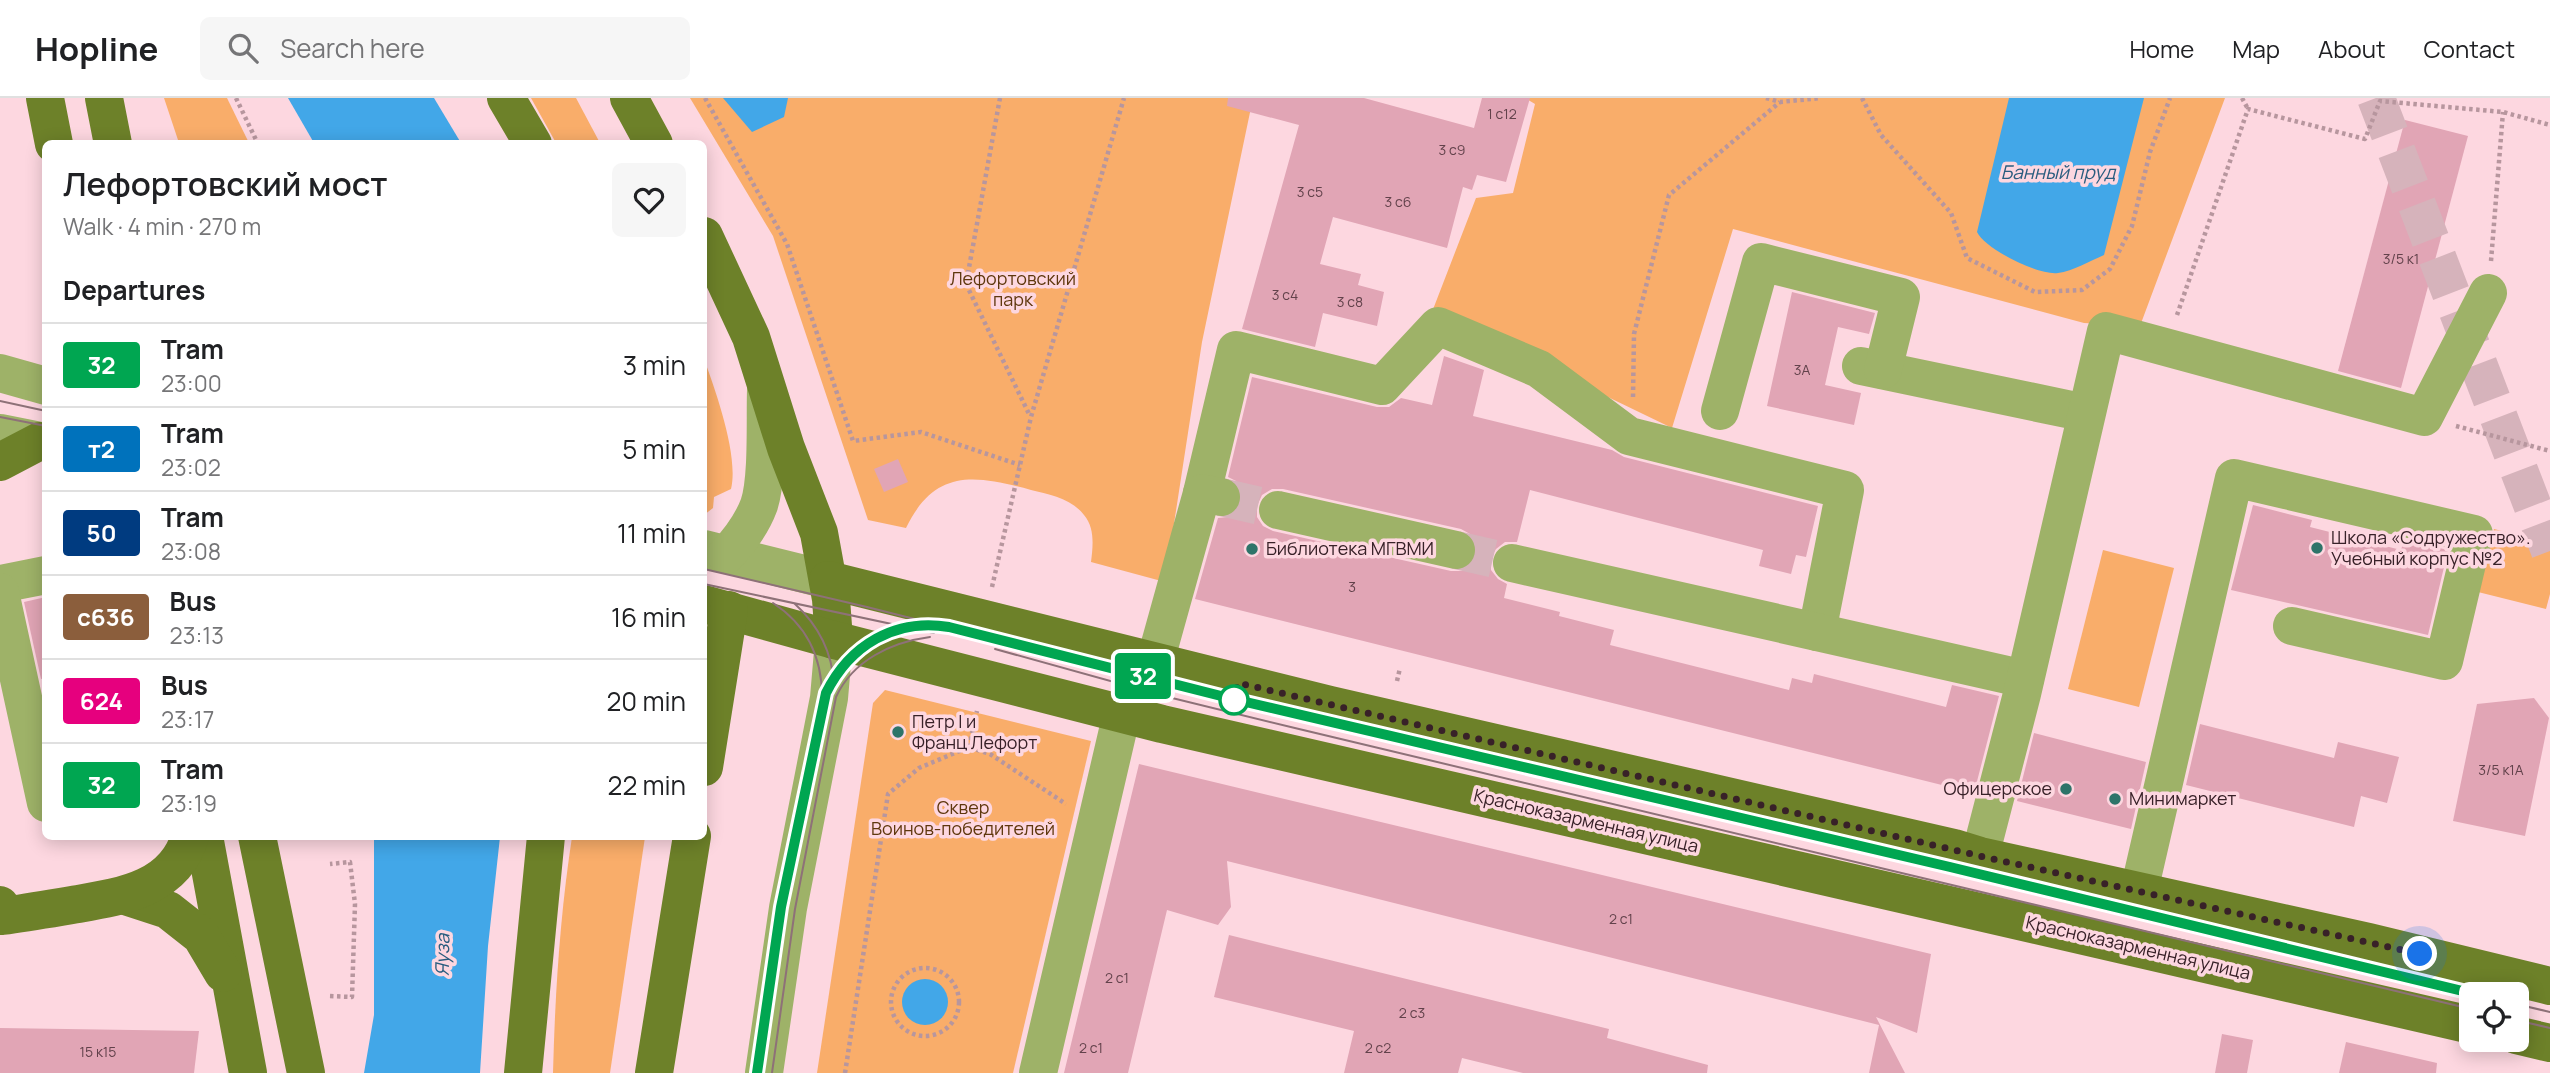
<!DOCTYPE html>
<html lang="en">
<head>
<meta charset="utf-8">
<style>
  body { margin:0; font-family:Manrope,sans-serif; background:#f6f6f6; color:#202124; height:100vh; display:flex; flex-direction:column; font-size:26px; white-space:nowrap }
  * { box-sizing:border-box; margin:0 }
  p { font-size:23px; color:#757577 }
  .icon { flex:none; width:38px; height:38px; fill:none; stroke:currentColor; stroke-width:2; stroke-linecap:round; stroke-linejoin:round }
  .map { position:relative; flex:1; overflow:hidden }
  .sheet { position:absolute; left:42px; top:42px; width:665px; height:700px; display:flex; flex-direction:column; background:#fff; border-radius:10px; box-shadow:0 4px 18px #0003 }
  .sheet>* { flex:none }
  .badge { padding:0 14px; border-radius:5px; font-size:24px; line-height:46px }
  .buttons { position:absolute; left:2459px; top:884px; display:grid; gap:14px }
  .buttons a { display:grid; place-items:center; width:70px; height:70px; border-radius:10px; background:#fff; box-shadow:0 4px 18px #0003; font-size:35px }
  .you { position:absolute; width:35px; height:35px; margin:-18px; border:5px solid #fff; border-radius:50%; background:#1a73e8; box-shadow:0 0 0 10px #1a73e833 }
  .map>.badge { position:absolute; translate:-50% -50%; box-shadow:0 0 0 4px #fff }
  h2 { padding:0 21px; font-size:26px; line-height:63px }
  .round { display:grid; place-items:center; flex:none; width:74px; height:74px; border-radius:10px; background:#f6f6f6 }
  .overview { display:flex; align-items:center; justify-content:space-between; height:119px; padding:0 21px }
  h1 { font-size:33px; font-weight:600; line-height:52px }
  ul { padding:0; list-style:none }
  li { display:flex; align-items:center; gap:21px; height:84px; padding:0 21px; border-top:2px solid #e0e0e0 }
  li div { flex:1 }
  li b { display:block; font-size:26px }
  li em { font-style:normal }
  li .badge { min-width:77px; font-weight:700; text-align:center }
  header { display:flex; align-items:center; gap:42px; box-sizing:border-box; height:98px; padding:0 35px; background:#fff; border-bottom:2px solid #e0e0e0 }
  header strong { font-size:33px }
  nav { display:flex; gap:38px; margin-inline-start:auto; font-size:24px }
  .search { width:490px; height:63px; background:#f6f6f6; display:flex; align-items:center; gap:18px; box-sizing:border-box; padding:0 24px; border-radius:10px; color:#757577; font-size:26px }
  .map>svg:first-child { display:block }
  .green { fill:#f9ad6a }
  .water { fill:#42a7e8 }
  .building { fill:#e1a5b5; fill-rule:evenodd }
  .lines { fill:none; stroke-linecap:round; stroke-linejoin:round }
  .minor-tunnel { stroke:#d6b3bb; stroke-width:38; stroke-dasharray:38 19; stroke-linecap:butt }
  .major-tunnel { stroke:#d6b3bb; stroke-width:38; stroke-dasharray:38 19; stroke-linecap:butt }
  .path { stroke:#b7969e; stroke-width:4.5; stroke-dasharray:3.5 3.5; stroke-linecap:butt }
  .minor { stroke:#9eb268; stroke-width:38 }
  .major { stroke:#6d8129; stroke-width:38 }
  .tram { stroke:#8e7178; stroke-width:2 }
  .line-casing { stroke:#fff; stroke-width:16 }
  .line { stroke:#00a651; stroke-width:10 }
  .walk { stroke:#382128; stroke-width:7; stroke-dasharray:0 12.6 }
  .poi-dot { fill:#2e7469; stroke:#fdd7e0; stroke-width:2.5 }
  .stop-dot { fill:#fff; stroke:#00a651; stroke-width:3.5 }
  .labels { text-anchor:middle; stroke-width:7; stroke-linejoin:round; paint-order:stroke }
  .number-label { font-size:14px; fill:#62424b }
  .park-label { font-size:18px; fill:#5f370d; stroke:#fdd7e0 }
  .poi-label { font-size:18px; fill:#382128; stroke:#fdd7e0; text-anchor:start }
  .street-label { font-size:18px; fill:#382128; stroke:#fdd7e0 }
  .water-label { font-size:19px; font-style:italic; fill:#2a5d7f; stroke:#fdd7e0 }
</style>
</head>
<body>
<header>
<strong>Hopline</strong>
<div class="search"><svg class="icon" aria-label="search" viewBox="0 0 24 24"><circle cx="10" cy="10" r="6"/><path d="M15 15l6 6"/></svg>Search here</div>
<nav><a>Home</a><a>Map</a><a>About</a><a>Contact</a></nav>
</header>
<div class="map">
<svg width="2550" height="975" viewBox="0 0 2550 975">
  <rect width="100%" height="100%" fill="#fdd7e0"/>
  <g class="green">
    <polygon points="164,0 227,0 249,45 179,45"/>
    <polygon points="531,0 576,0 600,45 556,45"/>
    <path d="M690,0H1253L1202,244L1165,484L1091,464C1093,448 1095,430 1084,417C1072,401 1049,396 1031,392C975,377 935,370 906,430L868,422L773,138Z"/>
    <polygon points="1525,0 2225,0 2140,228 2084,225 1733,131 1672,330 1432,214 1476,100 1513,95 1535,6"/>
    <path d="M704,261C716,294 739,358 731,391L714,399L713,410L704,417Z"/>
    <polygon points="2494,431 2550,445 2550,496 2546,511 2478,494"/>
    <polygon points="2103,452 2174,470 2139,609 2068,591"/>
    <polygon points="885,592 1091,643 1013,975 817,975 873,605"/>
    <path d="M572,739H645L610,975H553C555,896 560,817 572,739Z"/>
  </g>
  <g class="water">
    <polygon points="288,0 434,0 461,45 314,45"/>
    <polygon points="723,0 788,0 784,19 752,34"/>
    <path d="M2009,0H2144L2104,157C2090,163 2073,173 2058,175C2039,178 1985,151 1977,134Z"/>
    <polygon points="374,739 500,739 488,848 480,975 364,975 374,917"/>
    <circle cx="925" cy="904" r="23"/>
  </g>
  <g class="building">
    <polygon points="1228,0 1364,0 1474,30 1482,0 1530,0 1506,84 1477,77 1472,92 1463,89 1447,150 1333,119 1320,166 1361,176 1358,187 1384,194 1377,228 1323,215 1315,249 1242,231 1299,27 1227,8"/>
    <polygon points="2405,22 2468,38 2401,290 2338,273"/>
    <polygon points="1792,194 1875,215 1869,236 1838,229 1825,287 1861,295 1854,327 1767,308"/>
    <path d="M1444,258L1484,272L1473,318L1612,352L1624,359L1818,408L1806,459L1796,457L1791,476L1759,468L1763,452L1530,392L1517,444H1505L1496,451L1491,460V472L1498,481L1507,486L1504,500L1560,514L1559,518L1614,532L1610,547L1789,592L1792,580L1812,585L1814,576L1946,609L1952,587L1999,598L1974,695L1195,501L1218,420L1228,419L1237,414L1242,404V392L1236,383L1228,379L1252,279L1377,309H1389L1401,300L1432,307ZM1272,391H1283L1461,431L1470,436L1477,445V457L1472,466L1463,473H1451L1273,433L1263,428L1257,419V408L1262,397Z"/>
    <polygon points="898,361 908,384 884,394 874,371"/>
    <polygon points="2253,407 2312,422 2310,429 2401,452 2404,442 2448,452 2428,537 2231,492"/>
    <polygon points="46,499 46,580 41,581 24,504"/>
    <polygon points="2534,600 2549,620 2525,738 2453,723 2477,606"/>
    <polygon points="2200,626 2334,660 2338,644 2399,659 2387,705 2361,698 2354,729 2186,687"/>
    <polygon points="2034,635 2146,664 2131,731 2017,703"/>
    <polygon points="1139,666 1931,856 1917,935 1876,919 1905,975 1869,975 1879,927 1227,763 1231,809 1218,827 1167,812 1128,975 1064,975"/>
    <polygon points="1229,837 1609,931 1607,940 1708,967 1707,975 1523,975 1462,960 1458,975 1344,975 1354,933 1214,899"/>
    <polygon points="0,930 199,933 194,975 0,975"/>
    <polygon points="2222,936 2253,942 2247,975 2215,975"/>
    <polygon points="2346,944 2437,965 2436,975 2339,975"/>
  </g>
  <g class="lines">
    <g class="minor-tunnel">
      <polyline points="1221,399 1278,412"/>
      <polyline points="1456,452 1512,465"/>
    </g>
    <polyline class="major-tunnel" points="2376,0 2550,453"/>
    <g class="path">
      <polyline points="236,0 258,46"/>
      <polyline points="705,0 787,146 853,343 921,334 1020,367"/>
      <polyline points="1000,0 966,186 1030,318"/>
      <polyline points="1766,0 1780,4 1821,0"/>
      <polyline points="1862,0 1881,37 1951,115 1967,160 2035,194 2082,192 2110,171 2132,128 2150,54 2170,0"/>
      <polyline points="2242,0 2248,11"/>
      <polyline points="2491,163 2503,14"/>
      <polyline points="2177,217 2248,11 2365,41 2380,3 2503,14 2550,27"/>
      <polyline points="1633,299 1634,236 1669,97 1780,4"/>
      <polyline points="2456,328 2550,353"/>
      <polyline points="992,489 1031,319 1124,0"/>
      <polyline points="1397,583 1400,570"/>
      <polyline points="969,649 977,613"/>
      <circle cx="925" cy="904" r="34"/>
      <polyline points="330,898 352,899 355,806 350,764 330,766"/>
      <polyline points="845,975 888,696 919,670 969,649 990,656 1066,706"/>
    </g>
    <g class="minor">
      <polyline points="1861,268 2086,315"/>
      <polyline points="0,275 46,288"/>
      <polyline points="1720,313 1761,164 1901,199 1883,272"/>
      <polyline points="0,335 40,343"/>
      <polyline points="1202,395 1236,252 1382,288 1438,228 1539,271 1629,338 1845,392 1817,534"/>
      <polyline points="1278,412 1456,452"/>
      <polyline points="704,451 828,482"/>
      <path d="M726,457C740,442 752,426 759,407C768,380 765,322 766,292"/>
      <polyline points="1512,465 2025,581"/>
      <polyline points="0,486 46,477"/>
      <polyline points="0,494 46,705"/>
      <polyline points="1155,564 1202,395 1221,399"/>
      <polyline points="1980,758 2022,596 2106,233 2424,319 2488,195"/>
      <polyline points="2139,793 2234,380 2474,436 2444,563 2292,528"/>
      <polyline points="764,975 788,810 829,600 834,542"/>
      <polyline points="1038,975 1122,615"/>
    </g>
    <g class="major">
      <polyline points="45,0 54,46"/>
      <polyline points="104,0 113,46"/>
      <polyline points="506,0 533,46"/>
      <polyline points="629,0 654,46"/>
      <polyline points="704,138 751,239 786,350 819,435 831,501 834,542"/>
      <polyline points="0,364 40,343 46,344"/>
      <polyline points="828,482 1330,607 1954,750 1980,758 2369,844 2550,888"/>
      <polyline points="704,506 834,542 1162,626 2471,927"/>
      <polyline points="704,669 729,512"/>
      <polyline points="204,738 248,975"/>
      <polyline points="257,738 306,975"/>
      <polyline points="125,798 168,812 201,838 223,875"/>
      <path d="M0,807L2,818C25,815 48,811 72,807C119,799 175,792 190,738"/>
      <polyline points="2516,937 2550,945"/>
      <polyline points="523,975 546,738"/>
      <polyline points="654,975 692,738"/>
    </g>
    <g class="tram">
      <polyline points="0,303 46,313"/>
      <polyline points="0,319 46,328"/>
      <polyline points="704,471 867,509 1233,601 2475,896"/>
      <polyline points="704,486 934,535"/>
      <path d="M773,505C807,527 822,559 822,599"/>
      <path d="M795,506C818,527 832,555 834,586"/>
      <polyline points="995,551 1168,599 1299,631 2471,911"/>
      <polyline points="2516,906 2550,914"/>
      <polyline points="2516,922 2550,930"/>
      <path d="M757,975L781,809L822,605C836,568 862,540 901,530"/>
      <path d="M772,975L795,811L836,599C853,562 892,544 930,539"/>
    </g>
  </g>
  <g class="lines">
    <defs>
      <path id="line" d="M757,975L781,809L826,595C850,547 895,520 949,529L1233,601L1950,769L2475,896"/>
    </defs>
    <use href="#line" class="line-casing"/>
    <use href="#line" class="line"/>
    <polyline class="walk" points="1234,602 1238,585 1980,758 2420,856"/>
  </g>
  <g class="poi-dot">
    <circle cx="2317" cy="450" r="7"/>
    <circle cx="1252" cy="451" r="7"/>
    <circle cx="898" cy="634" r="7"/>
    <circle cx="2066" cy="691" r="7"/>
    <circle cx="2115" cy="701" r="7"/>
  </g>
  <circle class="stop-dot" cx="1234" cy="602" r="14"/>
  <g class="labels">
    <g class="number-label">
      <text x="1502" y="21">1 с12</text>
      <text x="1452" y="57">3 с9</text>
      <text x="1310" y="99">3 с5</text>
      <text x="1398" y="109">3 с6</text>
      <text x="2401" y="166">3/5 к1</text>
      <text x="1285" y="202">3 с4</text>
      <text x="1350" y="209">3 с8</text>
      <text x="1802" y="277">3А</text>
      <text x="1352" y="494">3</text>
      <text x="2501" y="677">3/5 к1А</text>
      <text x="1621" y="826">2 с1</text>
      <text x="1117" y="885">2 с1</text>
      <text x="1412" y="920">2 c3</text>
      <text x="1091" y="955">2 с1</text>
      <text x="1378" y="955">2 с2</text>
      <text x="98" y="959">15 к15</text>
    </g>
    <g class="park-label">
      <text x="1013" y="187">Лефортовский<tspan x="1013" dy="21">парк</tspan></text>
      <text x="963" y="716">Сквер<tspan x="963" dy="21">Воинов-победителей</tspan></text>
    </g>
    <g class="poi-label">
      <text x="2331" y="446">Школа «Содружество».<tspan x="2331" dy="21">Учебный корпус №2</tspan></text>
      <text x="1266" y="457">Библиотека МГВМИ</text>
      <text x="912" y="630">Петр I и<tspan x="912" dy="21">Франц Лефорт</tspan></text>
      <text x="2052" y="697" text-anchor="end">Офицерское</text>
      <text x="2129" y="707">Минимаркет</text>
    </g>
    <g class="street-label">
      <text transform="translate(1586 723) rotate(13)" y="6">Красноказарменная улица</text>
      <text transform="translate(2138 850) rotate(13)" y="6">Красноказарменная улица</text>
    </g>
    <g class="water-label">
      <text x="2058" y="81">Банный пруд</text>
      <text transform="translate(442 857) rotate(-89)" y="7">Яуза</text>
    </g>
  </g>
</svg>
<div class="buttons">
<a><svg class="icon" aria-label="locate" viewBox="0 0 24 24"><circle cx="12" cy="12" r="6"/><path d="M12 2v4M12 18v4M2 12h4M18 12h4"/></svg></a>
</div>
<div class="you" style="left:2420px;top:856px"></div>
<b class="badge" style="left:1143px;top:578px;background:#00a651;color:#fff">32</b>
<section class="sheet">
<div class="overview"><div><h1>Лефортовский мост</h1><p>Walk · 4 min · 270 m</p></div><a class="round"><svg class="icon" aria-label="heart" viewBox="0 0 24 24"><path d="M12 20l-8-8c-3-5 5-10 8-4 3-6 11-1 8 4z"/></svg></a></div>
<h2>Departures</h2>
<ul>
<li><span class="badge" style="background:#00a651;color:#fff">32</span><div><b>Tram</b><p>23:00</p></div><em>3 min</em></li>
<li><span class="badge" style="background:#0072bc;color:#fff">т2</span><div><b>Tram</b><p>23:02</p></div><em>5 min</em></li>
<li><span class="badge" style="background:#003b80;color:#fff">50</span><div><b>Tram</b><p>23:08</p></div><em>11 min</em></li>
<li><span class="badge" style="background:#8b5e3c;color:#fff">с636</span><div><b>Bus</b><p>23:13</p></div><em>16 min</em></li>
<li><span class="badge" style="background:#e6007e;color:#fff">624</span><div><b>Bus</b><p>23:17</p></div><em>20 min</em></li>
<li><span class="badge" style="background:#00a651;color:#fff">32</span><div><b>Tram</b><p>23:19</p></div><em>22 min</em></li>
</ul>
</section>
</div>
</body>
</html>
